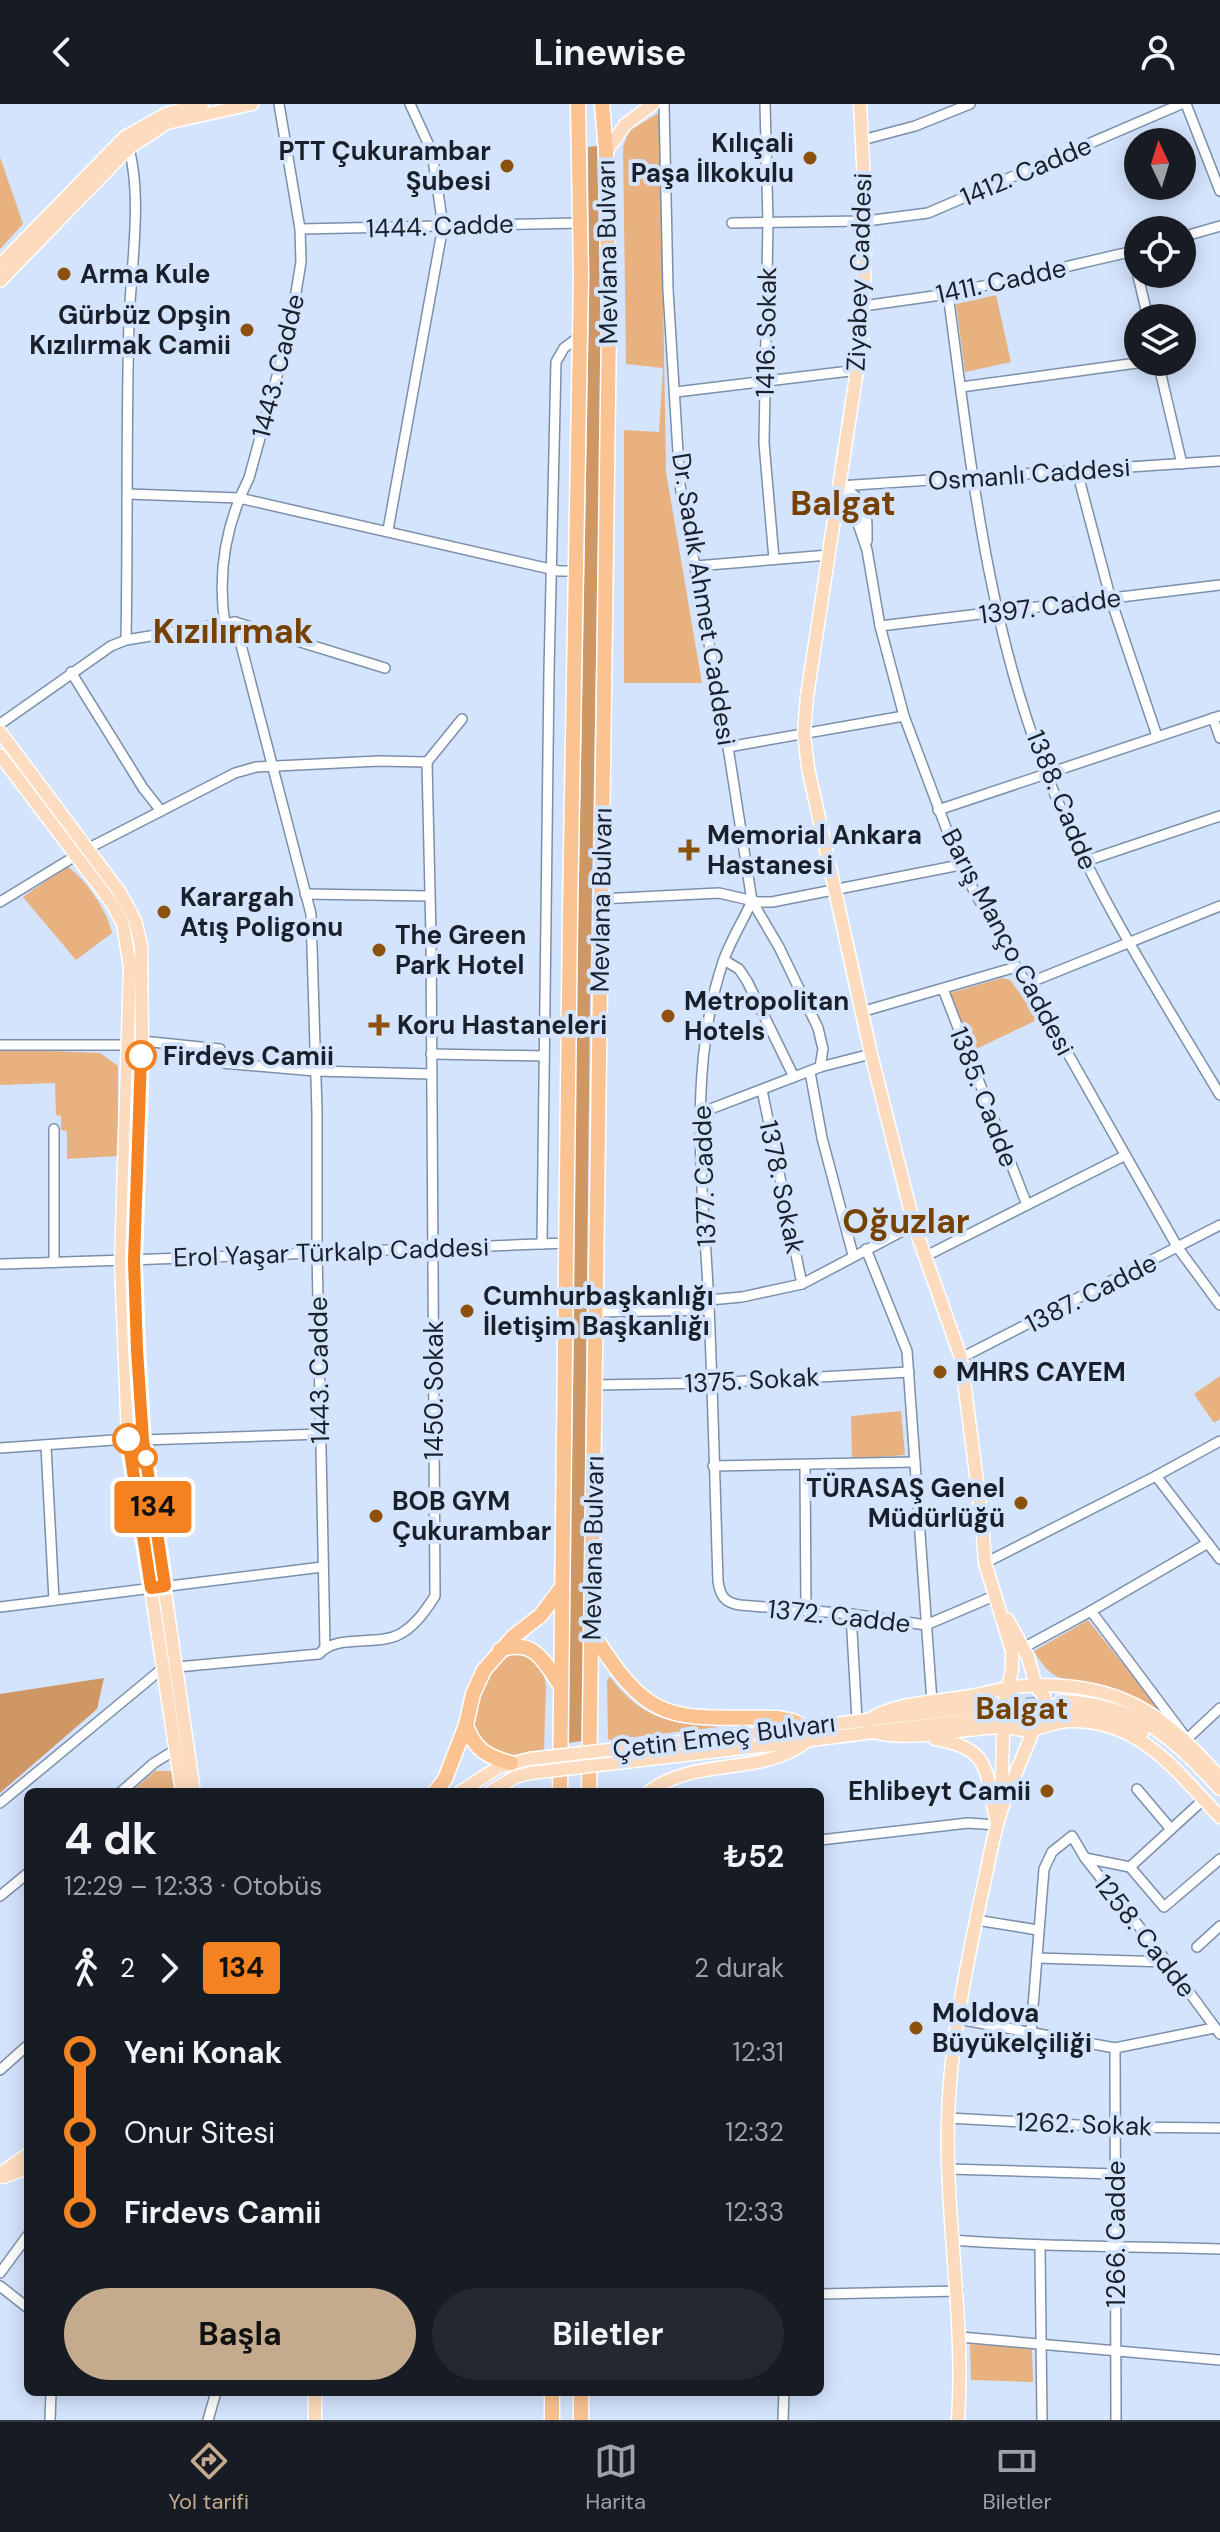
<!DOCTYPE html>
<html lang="tr">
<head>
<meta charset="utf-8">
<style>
  body { margin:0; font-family:"DM Sans",sans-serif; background:#242831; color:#f1f3f6; height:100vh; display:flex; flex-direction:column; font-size:30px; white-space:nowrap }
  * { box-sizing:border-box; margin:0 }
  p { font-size:26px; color:#9ea1a6 }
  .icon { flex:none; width:44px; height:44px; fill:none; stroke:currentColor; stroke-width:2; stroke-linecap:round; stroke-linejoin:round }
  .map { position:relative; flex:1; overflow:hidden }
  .side { position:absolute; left:24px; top:1684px; width:800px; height:608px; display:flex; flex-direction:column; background:#171b24; border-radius:12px; box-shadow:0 4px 20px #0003 }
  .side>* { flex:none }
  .badge { padding:0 16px; border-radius:6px; font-size:28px; line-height:52px }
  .needle { width:52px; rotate:356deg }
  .fabs { position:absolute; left:1124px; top:24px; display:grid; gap:16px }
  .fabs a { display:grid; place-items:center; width:72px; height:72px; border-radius:50%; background:#171b24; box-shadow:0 4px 20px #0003; font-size:40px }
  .map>.badge { position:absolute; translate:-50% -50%; box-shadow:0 0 0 4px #fff }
  .legs { display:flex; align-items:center; gap:12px; height:88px; padding:0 40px; font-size:26px }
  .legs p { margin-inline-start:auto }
  .summary { display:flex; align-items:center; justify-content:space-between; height:136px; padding:0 40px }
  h1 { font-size:44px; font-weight:700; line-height:60px }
  .button { display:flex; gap:16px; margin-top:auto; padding:16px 40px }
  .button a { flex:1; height:92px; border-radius:48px; background:#c4ab8d; color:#111; font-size:32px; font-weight:700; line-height:92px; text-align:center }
  .button a+a { background:#242831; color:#f1f3f6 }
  ul { padding:0 40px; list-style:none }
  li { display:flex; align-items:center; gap:28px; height:80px; font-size:30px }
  li i { display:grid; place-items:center; width:12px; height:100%; margin:0 10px; background:currentColor }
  li i::after { content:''; width:20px; height:20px; margin:-10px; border:6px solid; border-radius:50%; background:#171b24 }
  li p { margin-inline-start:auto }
  li:first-child i { background:linear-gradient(#0000 50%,currentColor 0) }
  li:last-child i { background:linear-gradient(currentColor 50%,#0000 0) }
  header { display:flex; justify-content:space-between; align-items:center; height:104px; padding:0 40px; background:#171b24; font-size:36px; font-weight:700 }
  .dock { display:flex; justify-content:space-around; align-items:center; height:112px; border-top:2px solid #363941; background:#171b24; font-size:22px; color:#9ea1a6 }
  .dock a { display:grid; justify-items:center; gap:4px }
  .dock .selected { color:#c4ab8d }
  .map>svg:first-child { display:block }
  .green { fill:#e7b180 }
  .forest { fill:#ce9764 }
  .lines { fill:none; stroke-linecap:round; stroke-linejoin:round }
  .major-tunnel { stroke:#afbdd3; stroke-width:12; stroke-dasharray:12 6; stroke-linecap:butt }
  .minor-casing { stroke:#7c8faa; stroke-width:12 }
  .major-casing { stroke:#fff; stroke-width:15 }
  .highway-casing { stroke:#fff; stroke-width:17 }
  .minor { stroke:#fff; stroke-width:9 }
  .major { stroke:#fddbbe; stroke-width:12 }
  .highway { stroke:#fbc392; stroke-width:14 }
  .major-bridge-casing { stroke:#fff; stroke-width:15; stroke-linecap:butt }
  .major-bridge { stroke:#fddbbe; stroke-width:12 }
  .line-1-casing { stroke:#fff; stroke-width:18 }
  .line-1 { stroke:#f58220; stroke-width:12 }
  .poi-dot { fill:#8c520d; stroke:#d4e4fd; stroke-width:3 }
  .stop-1-dot { fill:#fff; stroke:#f58220; stroke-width:4 }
  .labels { text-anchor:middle; stroke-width:8; stroke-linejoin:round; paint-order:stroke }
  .poi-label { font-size:26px; font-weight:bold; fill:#19202b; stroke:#d4e4fd; text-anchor:start }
  .street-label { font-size:26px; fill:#19202b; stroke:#d4e4fd }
  .stop-label { font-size:26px; font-weight:bold; fill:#19202b; stroke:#d4e4fd; text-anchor:start }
  .quarter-label { font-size:30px; font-weight:bold; fill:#774200; stroke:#d4e4fd }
  .district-label { font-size:34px; font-weight:bold; fill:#774200; stroke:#d4e4fd }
</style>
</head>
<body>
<header><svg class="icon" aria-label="back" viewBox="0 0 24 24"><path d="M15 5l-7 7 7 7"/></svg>Linewise<svg class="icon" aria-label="person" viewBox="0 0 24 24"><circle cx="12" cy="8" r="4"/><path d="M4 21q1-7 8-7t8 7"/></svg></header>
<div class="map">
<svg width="1220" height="2316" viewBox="0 0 1220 2316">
  <rect width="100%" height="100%" fill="#d4e4fd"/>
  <g class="green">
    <polygon points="660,8 666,368 702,579 624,579 624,326 659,328 663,264 626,260 623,43 629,27"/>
    <polygon points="0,53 23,120 0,145"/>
    <polygon points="996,191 1011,258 965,268 956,200"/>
    <path d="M67,762C87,777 106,805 112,829L76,856L23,793Z"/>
    <polygon points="1002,874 1010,876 1039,915 974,946 950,889"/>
    <polygon points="0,945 100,949 118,962 118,1052 67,1055 67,1027 61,1026 61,1012 56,1011 55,979 0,981"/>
    <polygon points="1220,1272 1220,1315 1214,1319 1194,1290"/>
    <polygon points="901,1307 905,1351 852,1355 851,1312"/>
    <path d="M1088,1516L1163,1610C1145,1600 1127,1588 1107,1584C1071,1575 1054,1583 1034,1547Z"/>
    <path d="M514,1548L530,1551L544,1572L546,1582L544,1646L513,1652L481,1643C478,1636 474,1627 473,1619C472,1593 493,1562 514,1548Z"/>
    <path d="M610,1573C642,1615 669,1619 719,1623L608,1636L607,1576Z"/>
    <polygon points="155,1667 172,1667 175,1688 131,1688"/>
    <polygon points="970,2240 1032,2245 1033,2278 971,2276"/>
  </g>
  <g class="forest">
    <polygon points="597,42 602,218 590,899 582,1637 567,1639 574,1227 573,1110 589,200 588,43"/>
    <polygon points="104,1574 97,1605 0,1689 0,1590"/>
  </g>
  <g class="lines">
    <g class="major-tunnel">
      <polyline points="990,1601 1060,1597"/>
      <polyline points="995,1613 1061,1607"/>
    </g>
    <defs>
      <g id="minor">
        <polyline points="664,0 668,186 680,381 728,643 752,797 779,843 818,924 823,945 820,963"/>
        <polyline points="765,0 768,118 764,339 774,455"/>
        <polyline points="1186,0 1220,87"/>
        <polyline points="862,36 915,22 970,0"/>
        <polyline points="732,119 866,117 928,109 1181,0"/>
        <polyline points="300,125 580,119"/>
        <polyline points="1182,133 1220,122"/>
        <polyline points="1132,147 1148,214"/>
        <path d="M948,190C970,352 986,518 1047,671C1091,784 1158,887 1220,991"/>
        <polyline points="863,202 948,190 1138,146"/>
        <polyline points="1158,258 1182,360"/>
        <polyline points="961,283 1144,258"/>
        <polyline points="676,288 858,266"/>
        <polyline points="1077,367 1111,496 1157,632"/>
        <polyline points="839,382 853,405 867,446 880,522 904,612 960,761 1016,863 1045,909 1178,1144 1220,1201"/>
        <polyline points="839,382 1220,357"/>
        <path d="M842,384C869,396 867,411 867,437"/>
        <polyline points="128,390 239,394 559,467 575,467"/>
        <polyline points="388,426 443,122 432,48 410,0"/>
        <polyline points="696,462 829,451"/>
        <polyline points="235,518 311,810 317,1008 317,1147 325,1543"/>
        <path d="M225,521C217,468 225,421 249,374L290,225L301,158L300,125L279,0"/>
        <polyline points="880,522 1220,481"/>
        <path d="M126,536C128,430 126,324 129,217C131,163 143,92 128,41"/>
        <path d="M71,568L143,684L161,707L235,669L256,663L379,657L427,658L431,832L435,1492C426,1506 415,1522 400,1530C376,1543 338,1529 319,1550L177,1563"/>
        <polyline points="1213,614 1220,634"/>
        <polyline points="0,620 111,542 126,536 235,518 385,564"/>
        <polyline points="728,643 904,612"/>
        <polyline points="427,658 462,615"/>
        <polyline points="938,706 1220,612"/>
        <polyline points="87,745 161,707"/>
        <polyline points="1086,757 1220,712"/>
        <polyline points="305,790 429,792"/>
        <polyline points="600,795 719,789 758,798 772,798 960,761"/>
        <path d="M752,797C743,817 730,837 723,858C686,968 704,1089 709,1203C713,1294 715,1386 718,1477C720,1492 725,1499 740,1501L851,1510L926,1521L994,1492"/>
        <polyline points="0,798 77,751"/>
        <polyline points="724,856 739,865 747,877 794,973"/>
        <polyline points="1026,880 1220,802"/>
        <polyline points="943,885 1027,1101"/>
        <polyline points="861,908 1016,863"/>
        <polyline points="142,937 220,945 222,959 316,967 431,970"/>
        <polyline points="0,941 129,941"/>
        <polyline points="431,950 544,952"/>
        <polyline points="810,968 822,1034 853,1151"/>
        <polyline points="762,986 802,1180"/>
        <polyline points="700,1009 820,963 871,950"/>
        <polyline points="542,1140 549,568 556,258 564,244 580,232"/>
        <polyline points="866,1145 907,1247 932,1598"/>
        <polyline points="926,1152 1124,1052"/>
        <polyline points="54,1158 54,1025"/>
        <path d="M0,1160C189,1155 377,1146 566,1139"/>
        <polyline points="709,1196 742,1193 802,1180 914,1121"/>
        <polyline points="595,1208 709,1206"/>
        <polyline points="961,1254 1220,1121"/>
        <polyline points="594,1281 712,1279 909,1268"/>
        <polyline points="143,1336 321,1330"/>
        <polyline points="46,1342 54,1496"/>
        <polyline points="0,1344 128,1335"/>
        <polyline points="713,1362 915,1358"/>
        <polyline points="805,1362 806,1507"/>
        <polyline points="1156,1372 1220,1455"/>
        <polyline points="1208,1439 1091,1507 1187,1635 1220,1604"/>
        <polyline points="985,1459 1156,1372 1220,1337"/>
        <polyline points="0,1503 322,1463"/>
        <polyline points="851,1510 857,1616"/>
        <polyline points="1023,1544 1091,1507"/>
        <polyline points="1137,1685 1170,1724"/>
        <polyline points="121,1688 154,1659 175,1646"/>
        <polyline points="0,1699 163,1564"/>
        <polyline points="820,1736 968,1719 997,1721"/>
        <polyline points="1085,1754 1130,1763 1203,1696"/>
        <polyline points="1130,1763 1164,1803 1220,1755"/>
        <polyline points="0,1792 28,1769"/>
        <polyline points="976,1816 1038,1826"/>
        <polyline points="1197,1843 1220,1822"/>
        <polyline points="1037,1854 1167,1858"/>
        <polyline points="958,1915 1115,1944 1214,1924"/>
        <polyline points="1031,1928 1044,1765 1052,1748 1072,1732 1085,1754 1167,1858 1220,1930"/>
        <polyline points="1115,1944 1116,2316"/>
        <polyline points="0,1966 28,1941"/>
        <polyline points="948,2014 1115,2023 1220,2024"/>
        <polyline points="948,2065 1115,2070"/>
        <path d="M951,2136C1041,2143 1130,2142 1220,2145"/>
        <polyline points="1040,2143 1042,2316"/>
        <polyline points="0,2169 28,2131"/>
        <polyline points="0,2182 28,2204"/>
        <polyline points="820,2190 958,2187"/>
        <polyline points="960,2233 1220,2256"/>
        <polyline points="50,2316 51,2288"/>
        <polyline points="208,2316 216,2288"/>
        <polyline points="783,2316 784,2288"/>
      </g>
      <g id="major">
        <polyline points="860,0 866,117 862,233 807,592 804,629 808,664 871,950 914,1121 961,1254 982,1417 985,1459 1012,1547 1012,1566 1004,1599 1001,1706"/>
        <polyline points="606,48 626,20 653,0"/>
        <polyline points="0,161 125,33 166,10 202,0"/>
        <polyline points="0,177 129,44 167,19 252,0"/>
        <polyline points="0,628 119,787 135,816 141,841 142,937 134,1157 137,1246 143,1336 194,1688"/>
        <polyline points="0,651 111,798 123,820 130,863 121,1158 128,1335 182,1688"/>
        <path d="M1060,1597C1137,1600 1171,1632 1220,1685"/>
        <polyline points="1061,1607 1113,1615 1142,1628"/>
        <path d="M870,1615C899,1598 933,1598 965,1593C985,1590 1005,1583 1025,1582C1115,1576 1164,1608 1220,1674"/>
        <path d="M869,1627C901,1636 934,1630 967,1626C979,1625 991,1623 1004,1623C1012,1623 1020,1627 1028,1626C1042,1625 1055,1617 1070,1617C1141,1616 1176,1667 1220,1713"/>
        <polyline points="769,1628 990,1601"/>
        <path d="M935,1635C992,1644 985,1668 996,1715"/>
        <polyline points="771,1641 992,1613"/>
        <polyline points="460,1688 499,1663 529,1655"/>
        <polyline points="490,1688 515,1673 530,1669"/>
        <path d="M649,1688C695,1652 762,1673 807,1637"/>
        <polyline points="0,2070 28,2050"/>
        <polyline points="3,2073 28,2064"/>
        <polyline points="315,2316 315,2288"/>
        <path d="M958,2316C965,2215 945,2115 948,2014C950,1940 966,1865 981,1793C988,1764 992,1733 1002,1704C1011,1678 1024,1652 1033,1626L1045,1614V1594L1036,1582L1028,1553L1007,1515"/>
      </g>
      <g id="highway">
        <path d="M592,1528C652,1626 673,1612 778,1614L793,1617L804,1623"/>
        <path d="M500,1546C535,1534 543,1557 561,1582"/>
        <path d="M466,1621C474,1645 487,1653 511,1659"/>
        <polyline points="435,1688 445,1675 466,1621 473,1590 484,1566 513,1533 541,1511 562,1483"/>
        <polyline points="560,1688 570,808 581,172 578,0"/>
        <polyline points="589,1688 609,221 606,48 602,0"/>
        <polyline points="552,2316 552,2288"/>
        <polyline points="581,2316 581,2288"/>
      </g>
    </defs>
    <use href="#minor" class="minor-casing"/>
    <use href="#major" class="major-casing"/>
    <use href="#highway" class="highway-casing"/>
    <use href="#minor" class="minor"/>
    <use href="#major" class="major"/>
    <use href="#highway" class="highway"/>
    <defs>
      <g id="major-bridge">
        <polyline points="529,1655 769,1628"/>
        <polyline points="530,1669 771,1641"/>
      </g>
    </defs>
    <use href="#major-bridge" class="major-bridge-casing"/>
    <use href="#major-bridge" class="major-bridge"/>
  </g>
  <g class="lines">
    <defs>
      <polyline id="line-1" points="128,1335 151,1484 165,1482 143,1336 137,1246 134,1157 141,952"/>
    </defs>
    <use href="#line-1" class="line-1-casing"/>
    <use href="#line-1" class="line-1"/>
  </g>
  <g class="poi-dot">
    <circle cx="810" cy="54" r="8"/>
    <circle cx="507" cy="62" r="8"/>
    <circle cx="64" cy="170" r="8"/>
    <circle cx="247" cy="226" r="8"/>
    <path d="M685 734h8v8h8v8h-8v8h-8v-8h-8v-8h8z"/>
    <circle cx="164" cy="808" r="8"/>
    <circle cx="379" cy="846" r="8"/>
    <circle cx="668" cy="912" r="8"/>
    <path d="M375 909h8v8h8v8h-8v8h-8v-8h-8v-8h8z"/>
    <circle cx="467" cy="1207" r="8"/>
    <circle cx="940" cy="1268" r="8"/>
    <circle cx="1021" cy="1399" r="8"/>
    <circle cx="376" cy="1412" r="8"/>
    <circle cx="1047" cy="1687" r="8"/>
    <circle cx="916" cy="1924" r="8"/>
  </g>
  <g class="stop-1-dot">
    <circle cx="141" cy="952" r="14"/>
    <circle cx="128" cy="1335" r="14"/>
    <circle cx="146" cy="1354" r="10"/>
  </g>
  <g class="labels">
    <g class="poi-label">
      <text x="794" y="48" text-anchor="end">Kılıçali<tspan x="794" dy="30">Paşa İlkokulu</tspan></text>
      <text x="491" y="56" text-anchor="end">PTT Çukurambar<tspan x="491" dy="30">Şubesi</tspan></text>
      <text x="80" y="179">Arma Kule</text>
      <text x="231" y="220" text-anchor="end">Gürbüz Opşin<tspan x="231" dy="30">Kızılırmak Camii</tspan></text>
      <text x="707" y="740">Memorial Ankara<tspan x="707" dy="30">Hastanesi</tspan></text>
      <text x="180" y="802">Karargah<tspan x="180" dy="30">Atış Poligonu</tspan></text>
      <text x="395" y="840">The Green<tspan x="395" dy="30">Park Hotel</tspan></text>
      <text x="684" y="906">Metropolitan<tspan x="684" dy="30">Hotels</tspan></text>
      <text x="397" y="930">Koru Hastaneleri</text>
      <text x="483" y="1201">Cumhurbaşkanlığı<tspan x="483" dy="30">İletişim Başkanlığı</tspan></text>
      <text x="956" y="1277">MHRS CAYEM</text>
      <text x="1005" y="1393" text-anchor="end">TÜRASAŞ Genel<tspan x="1005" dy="30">Müdürlüğü</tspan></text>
      <text x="392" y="1406">BOB GYM<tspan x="392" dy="30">Çukurambar</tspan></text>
      <text x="1031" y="1696" text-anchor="end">Ehlibeyt Camii</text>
      <text x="932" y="1918">Moldova<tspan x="932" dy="30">Büyükelçiliği</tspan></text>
    </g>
    <g class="street-label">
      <text transform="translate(1026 67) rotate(-23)" y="9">1412. Cadde</text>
      <text transform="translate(440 122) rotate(-2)" y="9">1444. Cadde</text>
      <text transform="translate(607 148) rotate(-91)" y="9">Mevlana Bulvarı</text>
      <text transform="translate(859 168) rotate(-88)" y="9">Ziyabey Caddesi</text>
      <text transform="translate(1001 177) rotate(-12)" y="9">1411. Cadde</text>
      <text transform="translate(766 228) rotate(-89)" y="9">1416. Sokak</text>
      <text transform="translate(278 262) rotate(-76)" y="9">1443. Cadde</text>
      <text transform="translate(1029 370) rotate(-4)" y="9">Osmanlı Caddesi</text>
      <text transform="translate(704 495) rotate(81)" y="9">Dr. Sadık Ahmet Caddesi</text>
      <text transform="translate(1050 502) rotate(-7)" y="9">1397. Cadde</text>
      <text transform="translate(1062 696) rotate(68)" y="9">1388. Cadde</text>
      <text transform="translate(601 796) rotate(-89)" y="9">Mevlana Bulvarı</text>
      <text transform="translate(1008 838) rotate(62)" y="9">Barış Manço Caddesi</text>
      <text transform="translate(984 993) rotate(69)" y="9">1385. Cadde</text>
      <text transform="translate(704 1072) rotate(-92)" y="9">1377. Cadde</text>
      <text transform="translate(782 1083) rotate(78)" y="9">1378. Sokak</text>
      <text transform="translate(331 1148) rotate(-2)" y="9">Erol Yaşar Türkalp Caddesi</text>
      <text transform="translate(1091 1189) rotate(-27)" y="9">1387. Cadde</text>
      <text transform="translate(319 1266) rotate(-91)" y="9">1443. Cadde</text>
      <text transform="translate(752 1276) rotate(-3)" y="9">1375. Sokak</text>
      <text transform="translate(434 1286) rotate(-90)" y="9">1450. Sokak</text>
      <text transform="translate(593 1444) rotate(-89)" y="9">Mevlana Bulvarı</text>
      <text transform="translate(839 1512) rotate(6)" y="9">1372. Cadde</text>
      <text transform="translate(724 1632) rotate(-7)" y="9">Çetin Emeç Bulvarı</text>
      <text transform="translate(1145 1832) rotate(52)" y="9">1258. Cadde</text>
      <text transform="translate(1084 2020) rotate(2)" y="9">1262. Sokak</text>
      <text transform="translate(1116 2130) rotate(-90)" y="9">1266. Cadde</text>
    </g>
    <g class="stop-label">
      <text x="163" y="961">Firdevs Camii</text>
    </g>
    <g class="quarter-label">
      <text x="1022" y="1615">Balgat</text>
    </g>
    <g class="district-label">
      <text x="843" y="411">Balgat</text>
      <text x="233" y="539">Kızılırmak</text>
      <text x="906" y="1129">Oğuzlar</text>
    </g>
  </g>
</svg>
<div class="fabs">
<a><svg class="needle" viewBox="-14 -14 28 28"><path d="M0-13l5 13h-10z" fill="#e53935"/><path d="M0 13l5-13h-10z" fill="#9ea1a6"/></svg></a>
<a><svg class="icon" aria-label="locate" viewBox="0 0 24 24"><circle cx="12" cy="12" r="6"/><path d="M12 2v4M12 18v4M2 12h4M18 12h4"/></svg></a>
<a><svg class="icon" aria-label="layers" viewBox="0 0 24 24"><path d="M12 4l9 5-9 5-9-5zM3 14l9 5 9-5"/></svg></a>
</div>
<b class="badge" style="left:153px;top:1403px;background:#f58220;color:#111">134</b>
<section class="side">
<div class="summary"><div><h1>4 dk</h1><p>12:29 – 12:33 · Otobüs</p></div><b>₺52</b></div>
<div class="legs"><svg class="icon" aria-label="walk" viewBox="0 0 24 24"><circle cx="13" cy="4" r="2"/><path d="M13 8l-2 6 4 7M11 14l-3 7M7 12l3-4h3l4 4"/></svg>2<svg class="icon" aria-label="forward" viewBox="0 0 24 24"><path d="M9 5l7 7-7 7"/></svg><b class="badge" style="background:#f58220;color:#111">134</b><p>2 durak</p></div>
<ul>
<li><i style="color:#f58220"></i><b>Yeni Konak</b><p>12:31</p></li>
<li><i style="color:#f58220"></i><span>Onur Sitesi</span><p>12:32</p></li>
<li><i style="color:#f58220"></i><b>Firdevs Camii</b><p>12:33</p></li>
</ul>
<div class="button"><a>Başla</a><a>Biletler</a></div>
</section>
</div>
<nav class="dock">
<a class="selected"><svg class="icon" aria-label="directions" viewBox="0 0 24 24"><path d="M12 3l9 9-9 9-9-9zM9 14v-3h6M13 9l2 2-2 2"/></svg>Yol tarifi</a>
<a><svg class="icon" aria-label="map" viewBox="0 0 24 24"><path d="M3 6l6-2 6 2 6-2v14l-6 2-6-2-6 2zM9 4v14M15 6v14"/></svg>Harita</a>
<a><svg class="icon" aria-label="tickets" viewBox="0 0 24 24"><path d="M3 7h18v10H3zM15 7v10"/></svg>Biletler</a>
</nav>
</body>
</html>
